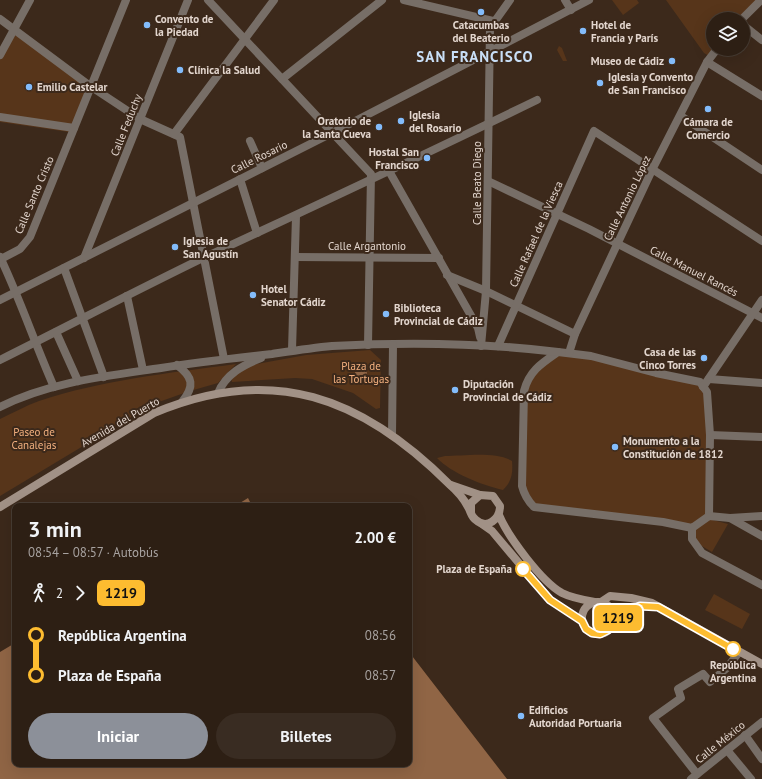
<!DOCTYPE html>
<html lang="es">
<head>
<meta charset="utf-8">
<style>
  body { margin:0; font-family:"PT Sans",sans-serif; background:#392c22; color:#f1f3f6; height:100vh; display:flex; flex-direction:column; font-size:15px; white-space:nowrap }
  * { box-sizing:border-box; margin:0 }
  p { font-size:13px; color:#a7a2a0 }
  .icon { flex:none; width:22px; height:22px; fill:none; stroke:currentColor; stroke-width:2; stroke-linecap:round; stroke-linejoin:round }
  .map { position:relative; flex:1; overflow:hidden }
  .details { position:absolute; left:12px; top:503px; width:400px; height:264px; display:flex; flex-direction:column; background:#2d1f14; border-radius:8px; box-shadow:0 4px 16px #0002,0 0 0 1px #483d34 }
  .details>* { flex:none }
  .badge { padding:0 8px; border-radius:6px; font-size:14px; line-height:26px }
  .buttons { position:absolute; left:706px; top:12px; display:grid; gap:8px }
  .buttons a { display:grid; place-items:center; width:44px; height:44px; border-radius:50%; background:#2d1f14; box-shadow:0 4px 16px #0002,0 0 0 1px #483d34; font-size:20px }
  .map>.badge { position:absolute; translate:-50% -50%; box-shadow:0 0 0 2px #fff }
  .legs { display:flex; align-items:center; gap:6px; height:44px; padding:0 16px; font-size:13px }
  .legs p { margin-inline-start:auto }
  .overview { display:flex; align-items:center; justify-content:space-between; height:68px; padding:0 16px }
  h1 { font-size:22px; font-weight:600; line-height:30px }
  .primary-button { display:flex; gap:8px; margin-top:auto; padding:8px 16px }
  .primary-button a { flex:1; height:46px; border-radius:24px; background:#8c9099; color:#fff; font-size:16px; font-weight:600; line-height:46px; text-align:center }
  .primary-button a+a { background:#392c22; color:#f1f3f6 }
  ul { padding:0 16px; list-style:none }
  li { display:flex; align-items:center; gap:14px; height:40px; font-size:15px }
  li i { display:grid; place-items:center; width:6px; height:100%; margin:0 5px; background:currentColor }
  li i::after { content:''; width:10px; height:10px; margin:-5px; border:3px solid; border-radius:50%; background:#2d1f14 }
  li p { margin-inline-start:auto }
  li:first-child i { background:linear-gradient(#0000 50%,currentColor 0) }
  li:last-child i { background:linear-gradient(currentColor 50%,#0000 0) }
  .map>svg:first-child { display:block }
  .green { fill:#57351a }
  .water { fill:#906545 }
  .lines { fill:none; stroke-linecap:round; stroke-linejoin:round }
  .street { stroke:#776e67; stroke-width:8 }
  .secondary { stroke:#a19186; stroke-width:8 }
  .line-1-casing { stroke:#fff; stroke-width:9 }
  .line-1 { stroke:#fdbc30; stroke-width:6 }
  .poi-dot { fill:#83bcfb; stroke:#3c291b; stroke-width:1.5 }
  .stop-1-dot { fill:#fff; stroke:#fdbc30; stroke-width:2 }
  .labels { text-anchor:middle; stroke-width:4; stroke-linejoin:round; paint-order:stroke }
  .poi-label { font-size:11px; font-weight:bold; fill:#e3d6ce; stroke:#3c291b; text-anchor:start }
  .street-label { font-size:11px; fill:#e3d6ce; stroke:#3c291b }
  .park-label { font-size:11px; fill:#f3b07f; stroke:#3c291b }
  .stop-label { font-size:11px; font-weight:bold; fill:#e3d6ce; stroke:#3c291b; text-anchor:end }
  .district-label { font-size:15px; font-weight:bold; letter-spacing:1px; fill:#c9dff7; stroke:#3c291b }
</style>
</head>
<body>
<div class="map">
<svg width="762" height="779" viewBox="0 0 762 779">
  <rect width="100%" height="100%" fill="#3c291b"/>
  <g class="green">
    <polygon points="612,0 637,0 639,3 623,15"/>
    <polygon points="666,0 761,0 742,19 713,19 713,49 711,57 704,53"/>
    <polygon points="13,30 90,82 76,133 0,122 0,47"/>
    <polygon points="559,46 562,48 567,61 563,61 557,50"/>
    <polygon points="370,350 381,360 380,408 376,409 353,393 312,379 295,378 232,382 231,378 251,365 306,355"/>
    <polygon points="558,352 700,382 707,392 709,516 692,528 534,507 522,486 526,383"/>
    <path d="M236,364L218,383L190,391L153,404L0,496V419C13,413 25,406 39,401C102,380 169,373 236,364Z"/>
    <path d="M445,456C463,456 496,451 512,461C513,473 512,481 503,490C482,485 451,473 437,458Z"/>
    <polygon points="709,519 728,524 712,552 695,542 696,529"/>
    <polygon points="714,594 750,614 742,629 705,610"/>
  </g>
  <g class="water">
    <circle cx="361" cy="373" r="6"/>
    <polygon points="248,498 252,506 235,506"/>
    <polygon points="15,643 15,764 409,764 409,652 507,779 0,779 0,652"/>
  </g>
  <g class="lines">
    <g class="street">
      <polyline points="208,0 371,174 368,345"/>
      <polyline points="404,0 493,21"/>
      <polyline points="565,0 571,10"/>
      <polyline points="0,19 90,86 140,119 180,137 224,359"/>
      <polyline points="742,19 761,0"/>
      <polyline points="743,25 762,40"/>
      <polyline points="0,55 30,0"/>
      <polyline points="707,62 762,96"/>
      <polyline points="282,79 382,0"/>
      <polyline points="681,116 762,170"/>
      <polyline points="0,117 74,128"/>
      <polyline points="174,134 274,0"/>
      <polyline points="250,141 262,168"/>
      <polyline points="389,171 478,328 480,337"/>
      <polyline points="240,179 257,233"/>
      <polyline points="488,181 589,229 762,318"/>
      <path d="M0,257C20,299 35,344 54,387"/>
      <polyline points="295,257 439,258"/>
      <polyline points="84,258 188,0"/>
      <polyline points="1,259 20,249 30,237 126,0"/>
      <polyline points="64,268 104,377"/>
      <polyline points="447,275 486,291 575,334"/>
      <polyline points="127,296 143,370"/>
      <polyline points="0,300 332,133 589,0"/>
      <polyline points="56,332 78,381"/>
      <polyline points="481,346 486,291 490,28 510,0"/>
      <polyline points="498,346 594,131 762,241"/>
      <polyline points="292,350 296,216"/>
      <path d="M558,352L591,356L656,373L700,382L707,392L710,435L709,516L692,528L663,522L534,507C528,501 524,494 522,486L524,391C529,371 542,363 558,352Z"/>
      <polyline points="569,353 575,334 652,170 707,62 717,49"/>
      <path d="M0,360C68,326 135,291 203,258C315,206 426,154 537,100"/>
      <path d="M177,365C193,377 195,386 182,402"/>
      <polyline points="709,379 762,383"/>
      <polyline points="703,387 762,300"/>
      <path d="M218,393C226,374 243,365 261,358"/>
      <path d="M0,407C49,382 107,376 161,368C198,362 235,358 272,354C292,351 311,348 332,346C406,342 484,343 558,352"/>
      <polyline points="392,435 393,345"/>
      <polyline points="710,435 762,437"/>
      <polyline points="709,516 730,518 762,536"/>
      <polyline points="730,518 762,516"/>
      <polyline points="692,528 692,539 702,553 762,585"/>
      <polyline points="745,735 762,759"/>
      <polyline points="727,750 751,779"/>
      <polyline points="697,774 653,718 681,698 678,689 703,674 710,682 727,668 739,652"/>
      <polyline points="691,779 762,722"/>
    </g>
    <g class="secondary">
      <polyline points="451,485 480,495"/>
      <path d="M0,507L154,413C272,363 362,397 449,484C456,490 464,499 468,507C471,512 471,517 476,520C487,530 500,519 500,506L493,496L480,495L471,503V512"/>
      <path d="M499,515C508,537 542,582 562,593C572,598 584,600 595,602"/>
      <polyline points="482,524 492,531 550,600 582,621"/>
      <circle cx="598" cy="618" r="16"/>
      <polyline points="601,602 610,596 631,598 652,603 762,664"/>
      <path d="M613,621C626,612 637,605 654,606"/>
    </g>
  </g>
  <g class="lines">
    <defs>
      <polyline id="line-1" points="523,569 550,600 582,621 586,629 592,633 600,634 608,630 614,621 630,610 640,606 658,607 733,649"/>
    </defs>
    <use href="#line-1" class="line-1-casing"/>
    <use href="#line-1" class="line-1"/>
  </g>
  <g class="poi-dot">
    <circle cx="481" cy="12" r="4"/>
    <circle cx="147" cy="25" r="4"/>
    <circle cx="583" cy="31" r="4"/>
    <circle cx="672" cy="61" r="4"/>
    <circle cx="180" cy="70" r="4"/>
    <circle cx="600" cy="83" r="4"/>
    <circle cx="29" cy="87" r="4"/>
    <circle cx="708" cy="109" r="4"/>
    <circle cx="401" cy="121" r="4"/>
    <circle cx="379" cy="127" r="4"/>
    <circle cx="427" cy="158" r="4"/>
    <circle cx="175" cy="247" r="4"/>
    <circle cx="253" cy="295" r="4"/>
    <circle cx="386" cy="314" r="4"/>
    <circle cx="704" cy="358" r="4"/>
    <circle cx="455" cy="390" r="4"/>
    <circle cx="615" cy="447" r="4"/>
    <circle cx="521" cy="716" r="4"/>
  </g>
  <g class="stop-1-dot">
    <circle cx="523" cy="569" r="7"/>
    <circle cx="733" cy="649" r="7"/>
  </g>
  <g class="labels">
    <g class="poi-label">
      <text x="155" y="23">Convento de<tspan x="155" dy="13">la Piedad</tspan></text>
      <text x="481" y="29" text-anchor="middle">Catacumbas<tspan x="481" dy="13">del Beaterio</tspan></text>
      <text x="591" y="29">Hotel de<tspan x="591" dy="13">Francia y París</tspan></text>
      <text x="664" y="65" text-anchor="end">Museo de Cádiz</text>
      <text x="188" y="74">Clínica la Salud</text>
      <text x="608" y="81">Iglesia y Convento<tspan x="608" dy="13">de San Francisco</tspan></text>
      <text x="37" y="91">Emilio Castelar</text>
      <text x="409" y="119">Iglesia<tspan x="409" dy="13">del Rosario</tspan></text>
      <text x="371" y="125" text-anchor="end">Oratorio de<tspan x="371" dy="13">la Santa Cueva</tspan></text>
      <text x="708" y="126" text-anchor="middle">Cámara de<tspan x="708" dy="13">Comercio</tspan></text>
      <text x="419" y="156" text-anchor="end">Hostal San<tspan x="419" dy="13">Francisco</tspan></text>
      <text x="183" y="245">Iglesia de<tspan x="183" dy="13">San Agustín</tspan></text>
      <text x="261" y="293">Hotel<tspan x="261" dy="13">Senator Cádiz</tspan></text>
      <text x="394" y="312">Biblioteca<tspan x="394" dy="13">Provincial de Cádiz</tspan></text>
      <text x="696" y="356" text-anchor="end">Casa de las<tspan x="696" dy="13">Cinco Torres</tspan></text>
      <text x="463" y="388">Diputación<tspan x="463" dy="13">Provincial de Cádiz</tspan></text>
      <text x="623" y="445">Monumento a la<tspan x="623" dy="13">Constitución de 1812</tspan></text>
      <text x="529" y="714">Edificios<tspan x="529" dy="13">Autoridad Portuaria</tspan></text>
    </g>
    <g class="street-label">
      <text transform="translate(126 125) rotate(-68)" y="4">Calle Feduchy</text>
      <text transform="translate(259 157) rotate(-26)" y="4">Calle Rosario</text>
      <text transform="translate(477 183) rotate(-90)" y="4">Calle Beato Diego</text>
      <text transform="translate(34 195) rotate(-67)" y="4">Calle Santo Cristo</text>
      <text transform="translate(627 198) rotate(-64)" y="4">Calle Antonio López</text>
      <text transform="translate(536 234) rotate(-66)" y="4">Calle Rafael de la Viesca</text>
      <text x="367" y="250">Calle Argantonio</text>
      <text transform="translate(694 271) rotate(27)" y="4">Calle Manuel Rancés</text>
      <text transform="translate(120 422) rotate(-30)" y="4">Avenida del Puerto</text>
      <text transform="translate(720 742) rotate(-39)" y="4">Calle México</text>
    </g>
    <g class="park-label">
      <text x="361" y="370">Plaza de<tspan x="361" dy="13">las Tortugas</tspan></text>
      <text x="34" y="436">Paseo de<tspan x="34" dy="13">Canalejas</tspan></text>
    </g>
    <g class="stop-label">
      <text x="512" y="573">Plaza de España</text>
      <text x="733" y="669" text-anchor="middle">República<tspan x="733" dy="13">Argentina</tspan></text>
    </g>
    <g class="district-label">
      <text x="475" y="62">SAN FRANCISCO</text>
    </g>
  </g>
</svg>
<div class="buttons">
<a><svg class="icon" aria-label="layers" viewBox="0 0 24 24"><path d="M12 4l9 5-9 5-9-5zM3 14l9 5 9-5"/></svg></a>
</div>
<b class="badge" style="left:618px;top:618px;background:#fdbc30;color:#111">1219</b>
<section class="details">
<div class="overview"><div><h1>3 min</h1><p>08:54 – 08:57 · Autobús</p></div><b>2.00 €</b></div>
<div class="legs"><svg class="icon" aria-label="walk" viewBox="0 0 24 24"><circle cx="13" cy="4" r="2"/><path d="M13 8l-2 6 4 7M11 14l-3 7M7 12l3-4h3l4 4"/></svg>2<svg class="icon" aria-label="forward" viewBox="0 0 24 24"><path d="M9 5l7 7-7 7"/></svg><b class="badge" style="background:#fdbc30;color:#111">1219</b></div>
<ul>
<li><i style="color:#fdbc30"></i><b>República Argentina</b><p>08:56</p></li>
<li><i style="color:#fdbc30"></i><b>Plaza de España</b><p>08:57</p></li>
</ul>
<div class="primary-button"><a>Iniciar</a><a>Billetes</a></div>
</section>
</div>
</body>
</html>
